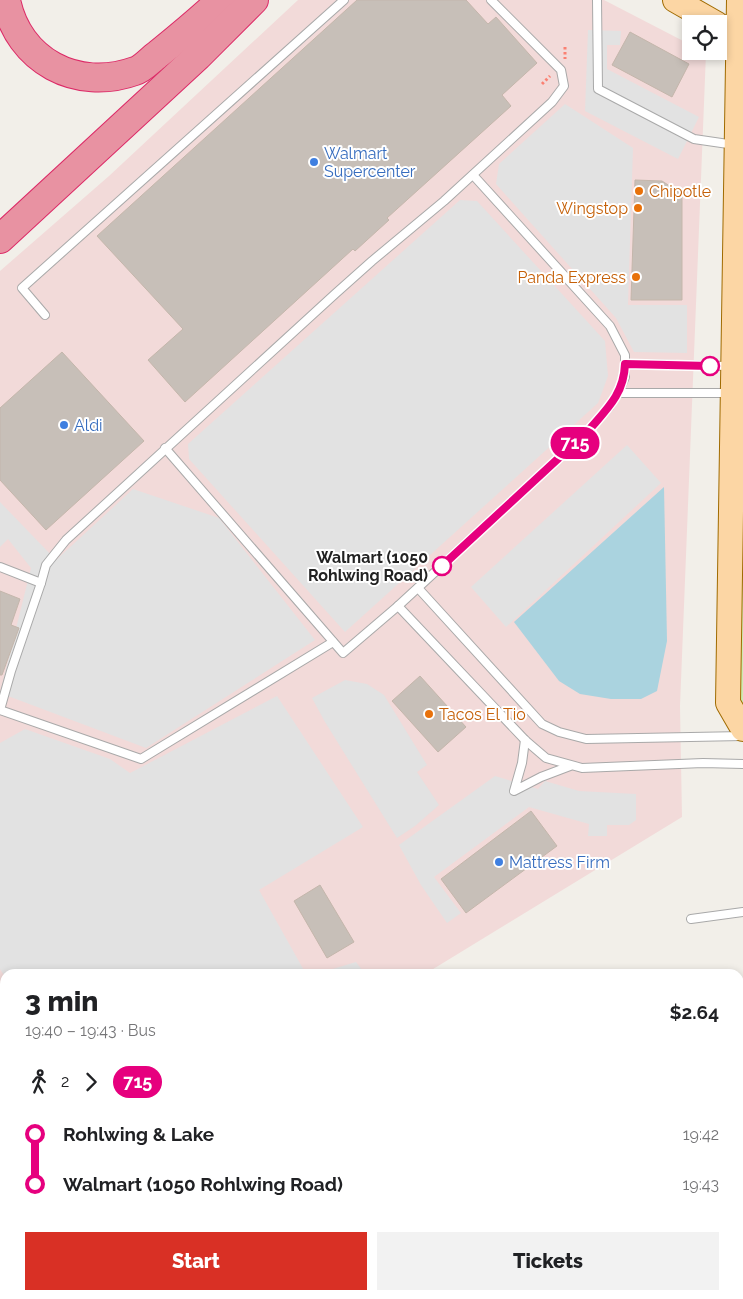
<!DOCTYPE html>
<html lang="en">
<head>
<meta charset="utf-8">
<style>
  body { margin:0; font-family:Raleway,sans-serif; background:#f2f2f2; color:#202124; height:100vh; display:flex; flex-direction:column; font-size:19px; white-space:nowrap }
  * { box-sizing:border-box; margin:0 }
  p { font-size:16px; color:#757577 }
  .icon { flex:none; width:28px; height:28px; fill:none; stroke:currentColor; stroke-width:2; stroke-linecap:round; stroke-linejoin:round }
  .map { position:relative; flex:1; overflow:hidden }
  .details { position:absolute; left:0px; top:969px; width:744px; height:331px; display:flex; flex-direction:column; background:#fff; border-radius:15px 15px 0 0; box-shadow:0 2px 8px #0003 }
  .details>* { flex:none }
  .badge { padding:0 10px; border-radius:16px; font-size:18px; line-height:32px }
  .tools { position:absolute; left:682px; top:15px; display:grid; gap:10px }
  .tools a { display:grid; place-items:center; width:45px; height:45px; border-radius:0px; background:#fff; box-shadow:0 2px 8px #0003; font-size:25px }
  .map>.badge { position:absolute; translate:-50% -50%; box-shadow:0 0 0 2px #fff }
  .legs { display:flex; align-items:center; gap:8px; height:55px; padding:0 25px; font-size:16px }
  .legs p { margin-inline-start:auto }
  .summary { display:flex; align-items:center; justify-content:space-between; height:85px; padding:0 25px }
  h1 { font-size:28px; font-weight:800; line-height:38px }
  .action { display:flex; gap:10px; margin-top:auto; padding:10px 25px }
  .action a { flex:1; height:58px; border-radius:0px; background:#d93025; color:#fff; font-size:20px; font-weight:800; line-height:58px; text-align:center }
  .action a+a { background:#f2f2f2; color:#202124 }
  ul { padding:0 25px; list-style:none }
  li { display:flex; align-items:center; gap:18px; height:50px; font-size:19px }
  li i { display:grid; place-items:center; width:8px; height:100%; margin:0 6px; background:currentColor }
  li i::after { content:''; width:12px; height:12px; margin:-6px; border:4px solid; border-radius:50%; background:#fff }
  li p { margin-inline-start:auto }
  li:first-child i { background:linear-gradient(#0000 50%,currentColor 0) }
  li:last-child i { background:linear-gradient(currentColor 50%,#0000 0) }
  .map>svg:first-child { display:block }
  .residential { fill:#e0dfdf }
  .commercial { fill:#f2dad9 }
  .grass { fill:#cdebb0 }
  .parking { fill:#e2e2e2 }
  .water { fill:#aad3df }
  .building { fill:#c7bfb8; stroke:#c4b6ab }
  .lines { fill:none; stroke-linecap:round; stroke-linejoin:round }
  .service-casing { stroke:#a9a9a9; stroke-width:10 }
  .primary-casing { stroke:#a06b00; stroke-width:26 }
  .motorway-casing { stroke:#dc2a67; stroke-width:30 }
  .path { stroke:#fa8072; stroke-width:3; stroke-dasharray:2.5 2.5; stroke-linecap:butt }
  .service { stroke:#fff; stroke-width:8 }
  .primary { stroke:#fcd6a4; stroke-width:24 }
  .motorway { stroke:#e892a2; stroke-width:28 }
  .line-1-casing { stroke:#fff; stroke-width:11 }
  .line-1 { stroke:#e6007e; stroke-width:8 }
  .shop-dot { fill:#3f7fe0; stroke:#fff; stroke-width:2 }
  .food-dot { fill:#e8710a; stroke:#fff; stroke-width:2 }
  .stop-1-dot { fill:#fff; stroke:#e6007e; stroke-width:2.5 }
  .labels { text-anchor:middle; stroke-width:4; stroke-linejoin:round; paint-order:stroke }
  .shop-label { font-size:16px; fill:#366cbe; stroke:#fff; text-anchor:start }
  .food-label { font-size:16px; fill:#c56008; stroke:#fff; text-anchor:start }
  .stop-label { font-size:16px; font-weight:bold; fill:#222; stroke:#fff; text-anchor:end }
</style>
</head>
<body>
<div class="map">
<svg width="743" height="1299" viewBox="0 0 743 1299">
  <rect width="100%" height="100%" fill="#f2efe9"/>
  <polygon class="residential" points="173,1295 345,1295 348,1299 167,1299"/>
  <g class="commercial">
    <polygon points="298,0 604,0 691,45 691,51 702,51 706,53 680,706 682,817 425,974 5,974 5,1229 0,1232 0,271 109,176"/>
    <rect x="515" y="1295" width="189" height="4"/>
  </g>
  <polygon class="grass" points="743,383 743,714 739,709"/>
  <g class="parking">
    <polygon points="588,30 621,31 620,45 607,45 607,69 699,117 678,159 585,111"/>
    <polygon points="565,104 633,148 628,305 687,305 687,353 634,352 616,318 496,184 499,164"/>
    <polygon points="460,200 477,201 605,341 608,376 598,403 345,632 189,459 188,444"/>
    <polygon points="627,445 661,483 506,627 471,587"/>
    <polygon points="133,489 219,518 315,640 146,748 0,693 31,568 8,539 0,547 0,502 56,560"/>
    <polygon points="345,680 367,684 384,695 427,765 417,772 439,805 415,826 397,838 325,722 312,698"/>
    <polygon points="277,696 363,827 259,890 306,974 5,974 5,977 0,969 0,743 25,729 110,759 130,773"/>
    <polygon points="495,776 538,789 545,781 579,791 636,794 636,820 629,825 607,825 607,836 588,836 589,824 529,807 434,877 461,913 447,923 421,885 399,845"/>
    <polygon points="356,962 365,974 316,974"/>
    <rect x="654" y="1295" width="48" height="4"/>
  </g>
  <g class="water">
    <polygon points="664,487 667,641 657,691 641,699 611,699 580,694 559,681 514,622"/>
    <polygon points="373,1295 508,1295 509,1299 376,1299"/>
  </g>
  <g class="building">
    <polygon points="357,0 466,0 488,24 496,17 537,63 502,95 511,106 387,218 389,220 355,251 353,249 185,402 148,360 183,329 97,236"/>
    <polygon points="630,32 689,64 672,97 612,65"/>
    <polygon points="635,180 662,181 682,194 682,300 631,300"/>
    <polygon points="62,352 144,441 46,530 0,480 0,408"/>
    <polygon points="0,591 20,599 11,625 19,628 2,675 0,675"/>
    <polygon points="420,676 466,727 438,752 392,701"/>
    <polygon points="531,811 557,846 466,913 441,879"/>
    <polygon points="320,885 354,942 327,958 294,901"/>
  </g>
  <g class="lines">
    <defs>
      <g id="service">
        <polyline points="597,0 598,89 694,139 735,145"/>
        <polyline points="45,315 22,288 344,0"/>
        <polyline points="625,364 730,366"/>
        <polyline points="618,393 731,393"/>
        <polyline points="165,448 343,653 398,606 588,431 609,407 618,393 625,377 625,355 610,326 473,175"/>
        <polyline points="0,567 41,583 11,671 0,710"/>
        <polyline points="41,583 46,565 66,540 335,294 372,261 444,201 552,102 564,86 561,70 491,0"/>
        <polyline points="418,588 542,724 559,732 586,739 743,736"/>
        <polyline points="398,606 525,740 546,758 582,768 703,763 743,764"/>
        <polyline points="0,710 141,759 333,642"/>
        <polyline points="525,740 522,763 514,791 541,777 570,766"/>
        <polyline points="691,919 743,912"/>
        <polyline points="0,1200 5,1197"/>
      </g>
      <g id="primary">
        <polyline points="675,0 717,24"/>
        <polyline points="739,0 728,703 743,729"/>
        <polyline points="740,1299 743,1096"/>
      </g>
      <g id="motorway">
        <path d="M6,0C18,61 77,92 135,71C143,69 150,60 157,55C179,37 200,20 221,0"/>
        <polyline points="0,239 198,56 254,0"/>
      </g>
    </defs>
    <use href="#service" class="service-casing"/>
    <use href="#primary" class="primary-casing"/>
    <use href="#motorway" class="motorway-casing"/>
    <g class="path">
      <polyline points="565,47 565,59"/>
      <polyline points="542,84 550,76"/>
    </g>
    <use href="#service" class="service"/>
    <use href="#primary" class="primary"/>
    <use href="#motorway" class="motorway"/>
  </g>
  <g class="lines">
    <defs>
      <path id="line-1" d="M442,566L588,431C607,409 624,394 625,364L710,366"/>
    </defs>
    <use href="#line-1" class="line-1-casing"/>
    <use href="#line-1" class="line-1"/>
  </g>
  <g class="shop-dot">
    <circle cx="314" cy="162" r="5"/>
    <circle cx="64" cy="425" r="5"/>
    <circle cx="499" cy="862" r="5"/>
  </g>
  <g class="food-dot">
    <circle cx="639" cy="191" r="5"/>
    <circle cx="638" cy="208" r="5"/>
    <circle cx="636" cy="277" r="5"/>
    <circle cx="429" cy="714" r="5"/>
  </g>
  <g class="stop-1-dot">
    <circle cx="710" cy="366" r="9"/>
    <circle cx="442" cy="566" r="9"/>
  </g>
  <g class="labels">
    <g class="shop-label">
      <text x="324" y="159">Walmart<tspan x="324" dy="18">Supercenter</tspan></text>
      <text x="74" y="431">Aldi</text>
      <text x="509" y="868">Mattress Firm</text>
    </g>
    <g class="food-label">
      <text x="649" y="197">Chipotle</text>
      <text x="628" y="214" text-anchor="end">Wingstop</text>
      <text x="626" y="283" text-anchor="end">Panda Express</text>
      <text x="439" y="720">Tacos El Tio</text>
    </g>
    <g class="stop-label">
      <text x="428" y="563">Walmart (1050<tspan x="428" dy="18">Rohlwing Road)</tspan></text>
    </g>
  </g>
</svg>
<div class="tools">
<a><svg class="icon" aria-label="locate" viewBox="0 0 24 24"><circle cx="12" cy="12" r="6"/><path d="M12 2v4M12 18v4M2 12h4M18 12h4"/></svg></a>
</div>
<b class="badge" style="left:575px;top:443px;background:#e6007e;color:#fff">715</b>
<section class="details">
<div class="summary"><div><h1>3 min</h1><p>19:40 – 19:43 · Bus</p></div><b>$2.64</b></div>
<div class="legs"><svg class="icon" aria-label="walk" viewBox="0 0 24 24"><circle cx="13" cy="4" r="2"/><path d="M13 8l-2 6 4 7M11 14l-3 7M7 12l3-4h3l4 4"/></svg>2<svg class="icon" aria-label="forward" viewBox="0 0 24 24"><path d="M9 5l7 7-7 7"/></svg><b class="badge" style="background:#e6007e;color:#fff">715</b></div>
<ul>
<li><i style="color:#e6007e"></i><b>Rohlwing &amp; Lake</b><p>19:42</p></li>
<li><i style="color:#e6007e"></i><b>Walmart (1050 Rohlwing Road)</b><p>19:43</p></li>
</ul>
<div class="action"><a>Start</a><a>Tickets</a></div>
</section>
</div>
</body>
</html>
